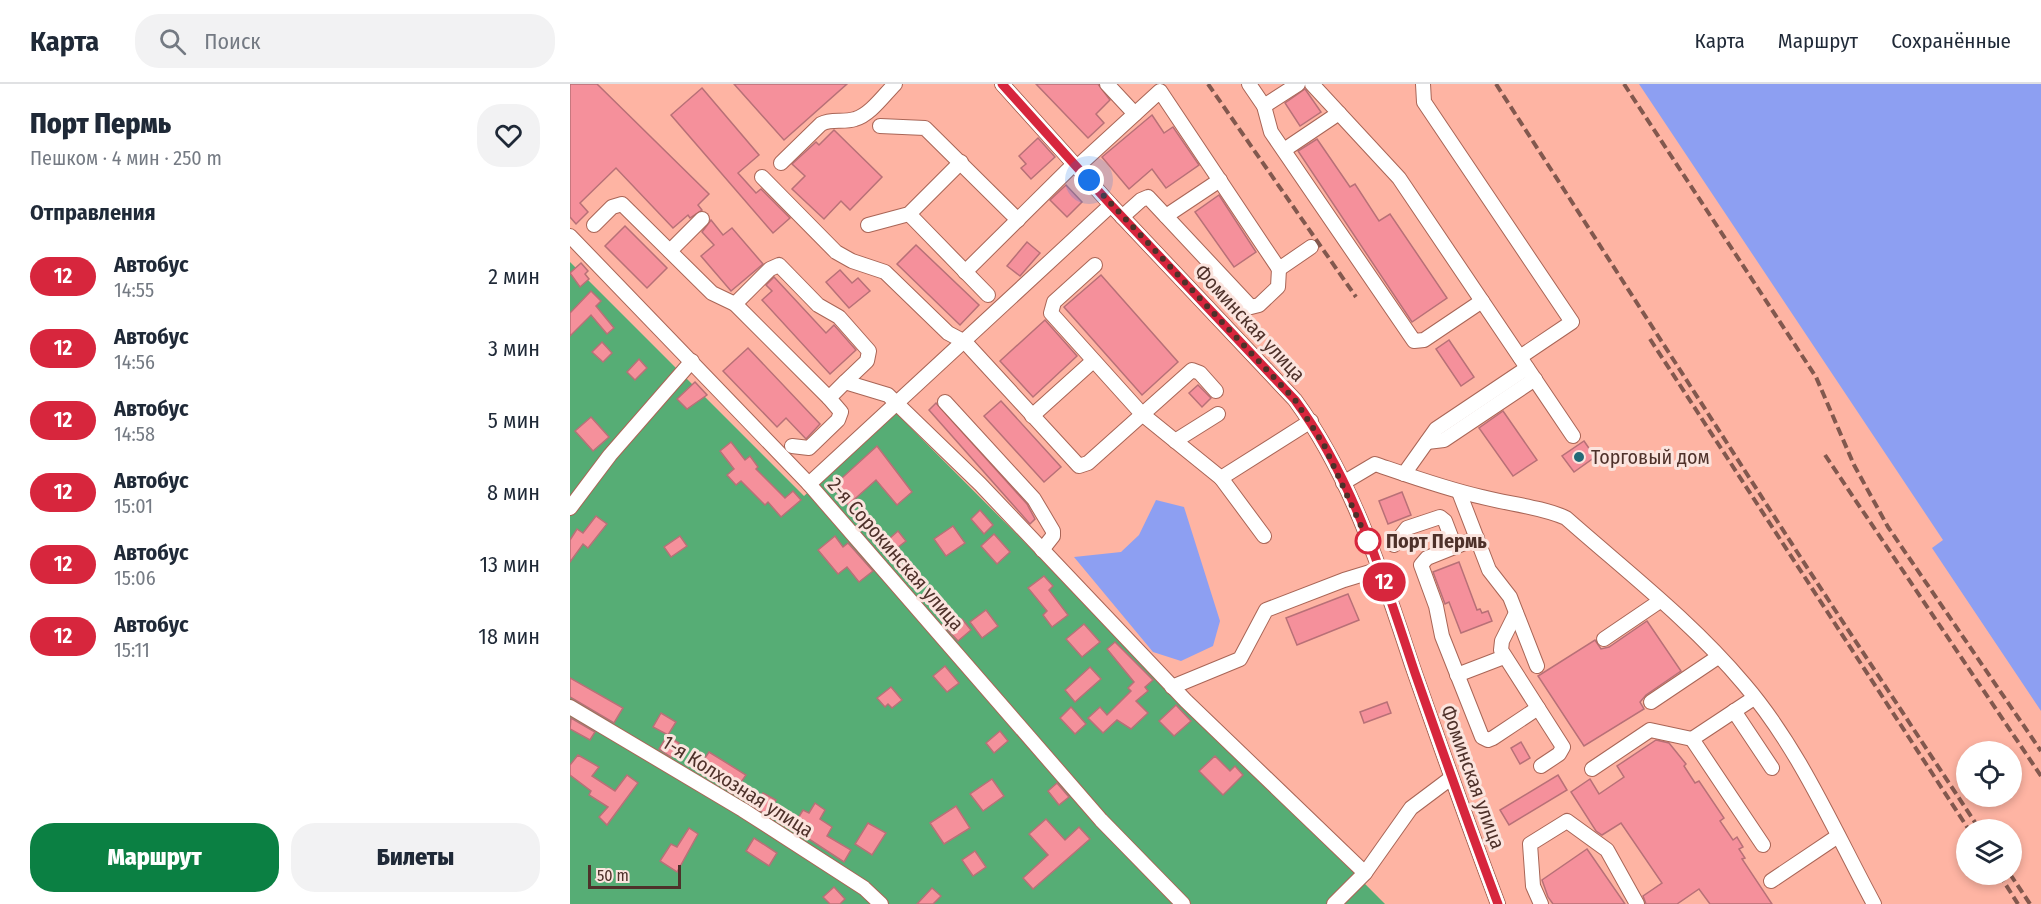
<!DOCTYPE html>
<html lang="ru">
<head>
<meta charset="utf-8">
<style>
  body { margin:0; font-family:"Fira Sans Condensed",sans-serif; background:#f2f2f3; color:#1f2937; height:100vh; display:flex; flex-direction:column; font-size:22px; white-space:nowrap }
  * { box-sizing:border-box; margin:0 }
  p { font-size:20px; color:#747a83 }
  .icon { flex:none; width:33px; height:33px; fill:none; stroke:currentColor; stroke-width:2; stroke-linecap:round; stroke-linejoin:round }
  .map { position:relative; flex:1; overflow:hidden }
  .panel { display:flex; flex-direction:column; background:#fff; width:570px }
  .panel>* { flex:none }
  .badge { padding:0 12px; border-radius:20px; font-size:21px; line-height:39px }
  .fabs { position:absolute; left:1386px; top:657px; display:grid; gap:12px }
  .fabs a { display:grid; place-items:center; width:66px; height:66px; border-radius:50%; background:#fff; box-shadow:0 3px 9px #0003; font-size:30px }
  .scale { position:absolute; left:18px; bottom:15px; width:93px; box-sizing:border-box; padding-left:6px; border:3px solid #4e312a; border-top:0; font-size:16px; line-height:21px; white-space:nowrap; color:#4e312a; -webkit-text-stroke:4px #fbe4de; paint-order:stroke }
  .you { position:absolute; width:30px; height:30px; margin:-15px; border:4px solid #fff; border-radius:50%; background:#1a73e8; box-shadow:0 0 0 9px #1a73e833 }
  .map>.badge { position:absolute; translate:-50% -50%; box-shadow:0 0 0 3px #fff }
  h2 { padding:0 30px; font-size:22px; line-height:54px }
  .round { display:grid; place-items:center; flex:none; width:63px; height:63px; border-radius:24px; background:#f2f2f3 }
  .head { display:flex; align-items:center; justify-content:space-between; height:102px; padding:0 30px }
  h1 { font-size:28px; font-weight:800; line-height:45px }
  .action { display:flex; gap:12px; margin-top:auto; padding:12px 30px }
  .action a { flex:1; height:69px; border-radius:24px; background:#0b8043; color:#fff; font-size:24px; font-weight:800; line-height:69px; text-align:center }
  .action a+a { background:#f2f2f3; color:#1f2937 }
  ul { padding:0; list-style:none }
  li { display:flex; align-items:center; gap:18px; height:72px; padding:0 30px }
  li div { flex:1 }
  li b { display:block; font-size:22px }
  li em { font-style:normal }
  li .badge { min-width:66px; font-weight:700; text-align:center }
  header { display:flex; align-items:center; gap:36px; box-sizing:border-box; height:84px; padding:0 30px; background:#fff; border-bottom:2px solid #e0e1e3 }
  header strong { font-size:28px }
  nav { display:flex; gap:33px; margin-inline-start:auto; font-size:21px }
  .search { width:420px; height:54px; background:#f2f2f3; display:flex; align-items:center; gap:15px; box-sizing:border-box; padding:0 21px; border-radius:24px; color:#747a83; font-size:22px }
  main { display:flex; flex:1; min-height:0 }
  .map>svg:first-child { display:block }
  .green { fill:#56ad75 }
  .water { fill:#8d9ff2 }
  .building { fill:#f5909b; stroke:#b87077; stroke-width:1.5 }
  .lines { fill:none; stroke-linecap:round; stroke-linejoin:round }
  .minor-casing { stroke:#a96556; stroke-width:16 }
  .minor { stroke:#fff; stroke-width:14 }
  .rail { stroke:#82584e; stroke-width:4; stroke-dasharray:9 4.5; stroke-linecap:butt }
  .line-casing { stroke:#fff; stroke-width:14 }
  .line { stroke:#d7263d; stroke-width:9 }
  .walk { stroke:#4e312a; stroke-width:6; stroke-dasharray:0 10.8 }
  .poi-dot { fill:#236a78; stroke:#fbe4de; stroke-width:2 }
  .stop-dot { fill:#fff; stroke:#d7263d; stroke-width:3 }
  .labels { text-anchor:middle; stroke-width:6; stroke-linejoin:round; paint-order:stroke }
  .street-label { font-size:20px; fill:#4e312a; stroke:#fbe4de }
  .poi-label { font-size:20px; fill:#4e312a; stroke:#fbe4de; text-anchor:start }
  .stop-label { font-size:20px; font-weight:bold; fill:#4e312a; stroke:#fbe4de; text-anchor:start }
</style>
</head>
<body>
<header>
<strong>Карта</strong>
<div class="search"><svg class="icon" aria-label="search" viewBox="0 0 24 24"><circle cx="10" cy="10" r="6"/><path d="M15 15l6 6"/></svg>Поиск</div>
<nav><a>Карта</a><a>Маршрут</a><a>Сохранённые</a></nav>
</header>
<main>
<section class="panel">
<div class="head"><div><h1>Порт Пермь</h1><p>Пешком · 4 мин · 250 m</p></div><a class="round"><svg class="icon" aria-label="heart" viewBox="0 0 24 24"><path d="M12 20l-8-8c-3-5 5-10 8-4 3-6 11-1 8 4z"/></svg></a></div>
<h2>Отправления</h2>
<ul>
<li><span class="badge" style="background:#d7263d;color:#fff">12</span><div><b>Автобус</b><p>14:55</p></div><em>2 мин</em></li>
<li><span class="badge" style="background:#d7263d;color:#fff">12</span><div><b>Автобус</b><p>14:56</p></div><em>3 мин</em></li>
<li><span class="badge" style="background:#d7263d;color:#fff">12</span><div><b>Автобус</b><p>14:58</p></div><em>5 мин</em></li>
<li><span class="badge" style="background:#d7263d;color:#fff">12</span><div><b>Автобус</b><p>15:01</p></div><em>8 мин</em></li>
<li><span class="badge" style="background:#d7263d;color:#fff">12</span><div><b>Автобус</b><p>15:06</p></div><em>13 мин</em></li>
<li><span class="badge" style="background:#d7263d;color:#fff">12</span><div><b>Автобус</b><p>15:11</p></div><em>18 мин</em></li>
</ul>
<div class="action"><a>Маршрут</a><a>Билеты</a></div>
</section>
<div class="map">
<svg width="1471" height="820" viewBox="0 0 1471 820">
  <rect width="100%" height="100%" fill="#feb4a3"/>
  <polygon class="green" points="0,178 234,412 326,329 815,820 0,820"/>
  <g class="water">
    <polygon points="1069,0 1471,0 1471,627 1362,464 1373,456"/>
    <polygon points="586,416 614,423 650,537 643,562 611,577 583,568 504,473 551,468 569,451"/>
  </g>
  <g class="building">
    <polygon points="0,0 27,0 139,110 128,121 132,126 120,134 118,131 103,144 46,84 10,119 18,128 6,140 0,133"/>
    <polygon points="164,0 277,0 214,56"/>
    <polygon points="466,0 528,0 540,16 526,30 534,39 518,54"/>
    <polygon points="132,4 189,71 168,89 186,109 191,105 220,134 203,149 101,31"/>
    <polygon points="735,5 751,28 730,42 715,19"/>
    <polygon points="582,31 594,49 603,43 629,81 596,104 582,85 559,105 532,73"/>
    <polygon points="264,46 312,93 280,126 271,117 254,135 222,105 235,92 222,80 246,58 249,61"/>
    <polygon points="468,54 485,73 461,95 451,84 456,80 449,72"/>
    <polygon points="747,55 780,103 785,100 809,137 820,130 877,214 842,238 728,67"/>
    <polygon points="496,101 512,118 497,133 480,116"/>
    <polygon points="649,111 686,168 664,183 625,128"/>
    <polygon points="141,136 153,151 162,144 193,180 161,207 131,172 144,161 132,148"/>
    <polygon points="55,142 97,184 77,204 35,162"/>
    <polygon points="457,158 470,169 450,192 437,182"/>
    <polygon points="346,161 409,221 390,241 327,180"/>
    <polygon points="11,179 18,187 15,190 19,195 10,203 0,189"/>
    <polygon points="270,186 282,199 288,194 300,207 279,224 256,198"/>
    <polygon points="531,191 608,278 572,311 494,223"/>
    <polygon points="204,193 256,249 264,241 286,266 260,290 192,216 202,207 196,201"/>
    <polygon points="21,207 31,217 26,222 44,244 37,250 21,231 0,252 0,229"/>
    <polygon points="475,236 507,272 463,313 430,277"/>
    <polygon points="879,256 904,293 891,302 866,265"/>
    <polygon points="32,258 42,269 33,278 22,268"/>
    <polygon points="178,264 250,340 236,355 216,334 207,343 153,287"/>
    <polygon points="69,275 77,284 65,296 57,288"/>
    <polygon points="125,298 137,311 117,325 107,315"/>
    <polygon points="628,301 641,314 632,323 619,309"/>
    <polygon points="431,317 491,383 474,398 414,332"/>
    <polygon points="366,319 457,420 465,435 460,440 359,326"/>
    <polygon points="933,327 967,376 943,392 909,344"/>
    <polygon points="21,333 39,353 23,367 5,347"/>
    <polygon points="1014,357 1025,373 1004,388 992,372"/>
    <polygon points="161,358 175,376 180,372 188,383 186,385 215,414 223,407 231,416 211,433 198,418 195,421 171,397 166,401 157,391 164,385 150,367"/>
    <polygon points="307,362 342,408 327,421 306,396 278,421 262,403"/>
    <polygon points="832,408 841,431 818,440 809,417"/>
    <polygon points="410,426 423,441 414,450 401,435"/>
    <polygon points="26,432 37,440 18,464 13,460 0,478 0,456 7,445 13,449"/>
    <polygon points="383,442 395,459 376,472 364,455"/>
    <polygon points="328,447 336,457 318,471 311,462"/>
    <polygon points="424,450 440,468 427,480 411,462"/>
    <polygon points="110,452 117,462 101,473 94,463"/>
    <polygon points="265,452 273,463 278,459 303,487 289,498 277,483 268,490 248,466"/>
    <polygon points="889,478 907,526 910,525 912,529 918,527 922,537 891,549 879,518 875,520 863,488"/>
    <polygon points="474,492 483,502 479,506 498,531 482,543 473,531 477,527 458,504"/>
    <polygon points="778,510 789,536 727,561 716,534"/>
    <polygon points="416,526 428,542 412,554 400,538"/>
    <polygon points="392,535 401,546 388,557 378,546"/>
    <polygon points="1077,537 1111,587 1076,611 1070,618 1074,625 1014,662 968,592 1025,556 1031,565 1039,563"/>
    <polygon points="514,540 530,558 512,573 496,555"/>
    <polygon points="545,558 583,596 575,603 578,607 566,617 578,629 561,645 547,636 533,649 518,634 530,623 537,631 561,607 558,604 564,598 537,565"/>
    <polygon points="375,582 389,599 377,608 363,592"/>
    <polygon points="520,583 531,595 505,618 495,606"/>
    <polygon points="0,594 53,624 44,639 0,613"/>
    <polygon points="321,603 332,616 322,624 318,620 315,623 307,614"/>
    <polygon points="817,618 821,629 794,639 790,628"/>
    <polygon points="606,621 621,637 604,652 589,637"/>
    <polygon points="501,623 516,640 505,650 490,634"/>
    <polygon points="91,629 106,638 98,651 83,643"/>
    <polygon points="1,634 25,648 20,656 0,645"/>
    <polygon points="430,647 438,657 424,669 416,659"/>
    <polygon points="97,652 109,659 101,673 89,665"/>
    <polygon points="1086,656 1099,659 1116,680 1114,682 1125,699 1129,697 1154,734 1150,737 1163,756 1167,753 1173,763 1169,765 1175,774 1172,775 1202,820 1140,820 1129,805 1107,820 1076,820 1073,812 1092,799 1051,739 1032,751 1026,747 1001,708 1020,695 1029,710 1054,693 1047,682"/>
    <polygon points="951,658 960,674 950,680 941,664"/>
    <polygon points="139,668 176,691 163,710 128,684"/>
    <polygon points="8,671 29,683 22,692 45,707 57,691 68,699 37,741 29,733 38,723 19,711 21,707 0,691 0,681"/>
    <polygon points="645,672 660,687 665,682 673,691 653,711 629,687"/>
    <polygon points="988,691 997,706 939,741 930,726"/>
    <polygon points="422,695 434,712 413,727 400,710"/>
    <polygon points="487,699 499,713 489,721 478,707"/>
    <polygon points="193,709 206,716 197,731 184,723"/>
    <polygon points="245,719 255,726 250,735 262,743 257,752 281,766 274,778 222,744 233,726 239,729"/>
    <polygon points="386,722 400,744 374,760 360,739"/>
    <polygon points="476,735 495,756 509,743 520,755 463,805 453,794 478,771 459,750"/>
    <polygon points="298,739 316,749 302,771 285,760"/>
    <polygon points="119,744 128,750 107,788 90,777 101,760 107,763"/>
    <polygon points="184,754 207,769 199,782 176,767"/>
    <polygon points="1017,765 1055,820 983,820 978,813 972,796"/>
    <polygon points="405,767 416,783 403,792 392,776"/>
    <polygon points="264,803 275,815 270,820 260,820 253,813"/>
    <polygon points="362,804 371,812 363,820 347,820"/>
  </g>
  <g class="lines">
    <defs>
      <g id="minor">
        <path d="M432,0L541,121L725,316C782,394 812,490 842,581C870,661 898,741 928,820"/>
        <polyline points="537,0 565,30"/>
        <polyline points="679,0 694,22 701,48 844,257 854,256 912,217"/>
        <polyline points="742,0 829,94 1003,352"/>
        <polyline points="853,0 854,18 1002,238 950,273"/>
        <polyline points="694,22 728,0"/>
        <polyline points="310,42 355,44 448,136"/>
        <polyline points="714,66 769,29"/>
        <path d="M211,79L251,40C262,34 273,39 285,35C300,31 314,11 325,0"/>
        <polyline points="507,83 590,7 709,185 741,163"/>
        <polyline points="192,93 266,168 282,177 315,188 378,249 395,258 509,382 518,379 622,286 630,289 646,307"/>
        <polyline points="339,130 418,211"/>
        <polyline points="596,132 650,96"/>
        <polyline points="552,133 571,116 578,113 681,223 689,221 708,203 709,185"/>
        <polyline points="24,141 42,123 52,120 142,209 165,220 259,314"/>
        <polyline points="298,141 339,130 391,78"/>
        <polyline points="0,152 239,400 531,736 613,820"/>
        <polyline points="100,167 132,135"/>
        <polyline points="525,181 484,218 481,229 572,330 651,394 741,337"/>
        <polyline points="395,188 504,80"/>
        <polyline points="165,220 200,185 209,181 248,221 269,233 299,267 297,277 275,298"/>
        <polyline points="375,318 464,415 483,447 483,452 472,466"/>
        <polyline points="462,332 523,277"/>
        <polyline points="605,357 648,330"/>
        <polyline points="857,358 874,356 965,295"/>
        <polyline points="222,362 239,364 268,336 271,328 259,314 275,298 318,311 410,400 616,617 795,789"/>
        <polyline points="834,390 866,345 957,284"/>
        <polyline points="651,394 694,452"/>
        <path d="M773,399L805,380C840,392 876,405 912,413C939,420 972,423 996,434C1056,487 1122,538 1174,600C1229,664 1264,746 1304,820"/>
        <polyline points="239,400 541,121"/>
        <polyline points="889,408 919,486 940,513 967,582"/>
        <polyline points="0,424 40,371 122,277"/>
        <polyline points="907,454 857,474 851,481 866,522 872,552 912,653 918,656 923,654 968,624"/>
        <polyline points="824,461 837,444 870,433 875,437 885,463"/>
        <polyline points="946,529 932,557 931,566 993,663 989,670 971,682"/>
        <polyline points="1034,555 1090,517"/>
        <polyline points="887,591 934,573"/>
        <polyline points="602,603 670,575 696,526 774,496 810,485"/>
        <polyline points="1184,614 1122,655 1193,761"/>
        <polyline points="1081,618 1148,573"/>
        <polyline points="0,623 173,726 294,804 311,820"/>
        <polyline points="1164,627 1202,684"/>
        <polyline points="1022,685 1080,646 1122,655"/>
        <polyline points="1201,797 1268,752"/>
        <polyline points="764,820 795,789 841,724 881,694"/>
        <polyline points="971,820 963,802 960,760 997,737 1037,766 1067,820"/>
      </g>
    </defs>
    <use href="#minor" class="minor-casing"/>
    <use href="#minor" class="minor"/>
    <g class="rail">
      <polyline points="638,0 786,213"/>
      <polyline points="926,0 1240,488 1410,746"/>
      <polyline points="1054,0 1246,293 1284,381 1318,443 1471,667"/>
      <polyline points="1080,255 1399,746"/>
      <polyline points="1255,371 1471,692"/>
      <polyline points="1429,790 1448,820"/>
      <polyline points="1440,790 1460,820"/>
    </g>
  </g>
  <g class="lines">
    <defs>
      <path id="line" d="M432,0L541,121L725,316C784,396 814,496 845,589C872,666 899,743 928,820"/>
    </defs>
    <use href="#line" class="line-casing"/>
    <use href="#line" class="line"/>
    <polyline class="walk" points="519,96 725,316 754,361 798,457"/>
  </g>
  <circle class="poi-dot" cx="1009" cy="373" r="6"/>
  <circle class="stop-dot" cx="798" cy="457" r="12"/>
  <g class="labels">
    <g class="street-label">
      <text transform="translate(680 239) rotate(47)" y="7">Фоминская улица</text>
      <text transform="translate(326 470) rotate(49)" y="7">2-я Сорокинская улица</text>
      <text transform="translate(903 693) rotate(70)" y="7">Фоминская улица</text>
      <text transform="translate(168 702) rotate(32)" y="7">1-я Колхозная улица</text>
    </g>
    <g class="poi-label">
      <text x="1021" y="380">Торговый дом</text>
    </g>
    <g class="stop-label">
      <text x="816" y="464">Порт Пермь</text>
    </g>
  </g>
</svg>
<div class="fabs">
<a><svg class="icon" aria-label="locate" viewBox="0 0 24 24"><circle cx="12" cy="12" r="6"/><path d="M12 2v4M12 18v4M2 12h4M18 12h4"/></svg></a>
<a><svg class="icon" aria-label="layers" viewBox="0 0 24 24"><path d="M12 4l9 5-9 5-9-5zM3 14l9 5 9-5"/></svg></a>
</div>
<div class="scale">50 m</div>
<div class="you" style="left:519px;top:96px"></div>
<b class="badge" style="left:814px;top:498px;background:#d7263d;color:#fff">12</b>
</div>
</main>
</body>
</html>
